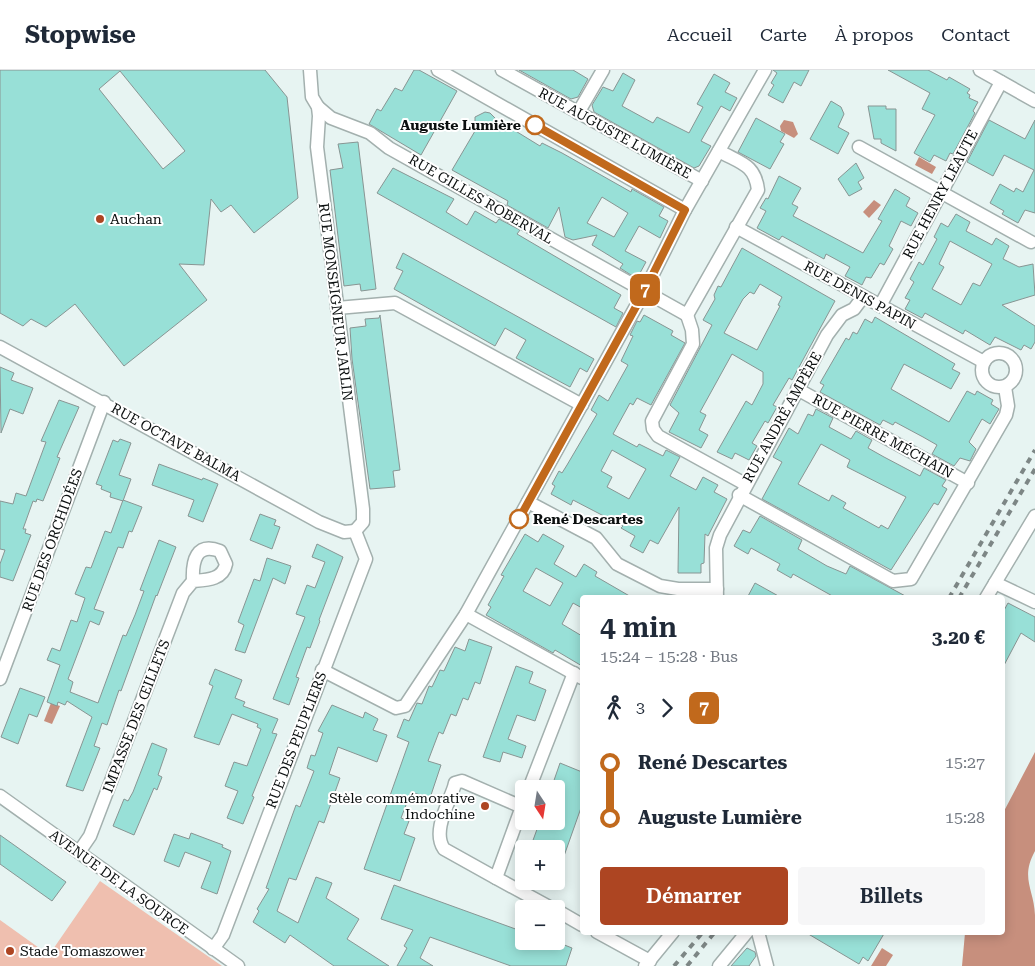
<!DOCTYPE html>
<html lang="fr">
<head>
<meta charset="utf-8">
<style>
  body { margin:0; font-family:"Roboto Serif",serif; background:#f6f6f7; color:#1f2937; height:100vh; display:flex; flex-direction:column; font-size:19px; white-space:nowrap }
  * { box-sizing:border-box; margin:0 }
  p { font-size:16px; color:#747a83 }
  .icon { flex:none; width:28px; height:28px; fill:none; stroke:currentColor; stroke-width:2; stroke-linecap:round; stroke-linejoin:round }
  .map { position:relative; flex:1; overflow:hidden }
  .panel { position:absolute; left:580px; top:525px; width:425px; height:340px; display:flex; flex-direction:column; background:#fff; border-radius:5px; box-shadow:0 2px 12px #0003 }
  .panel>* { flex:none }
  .badge { padding:0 10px; border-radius:8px; font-size:18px; line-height:32px }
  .needle { width:32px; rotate:168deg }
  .buttons { position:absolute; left:515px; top:710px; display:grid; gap:10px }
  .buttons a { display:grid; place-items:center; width:50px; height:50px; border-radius:5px; background:#fff; box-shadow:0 2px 12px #0003; font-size:25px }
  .map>.badge { position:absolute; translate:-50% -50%; box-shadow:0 0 0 2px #fff }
  .legs { display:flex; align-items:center; gap:8px; height:55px; padding:0 20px; font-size:16px }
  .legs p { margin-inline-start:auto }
  .overview { display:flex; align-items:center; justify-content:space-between; height:85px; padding:0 20px }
  h1 { font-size:28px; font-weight:600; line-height:38px }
  .primary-button { display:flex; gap:10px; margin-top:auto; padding:10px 20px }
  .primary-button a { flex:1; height:58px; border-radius:5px; background:#ad4522; color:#fff; font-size:20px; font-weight:600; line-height:58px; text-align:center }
  .primary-button a+a { background:#f6f6f7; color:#1f2937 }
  ul { padding:0 20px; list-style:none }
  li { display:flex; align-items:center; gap:18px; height:55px; font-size:19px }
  li i { display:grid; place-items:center; width:8px; height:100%; margin:0 6px; background:currentColor }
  li i::after { content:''; width:12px; height:12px; margin:-6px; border:4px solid; border-radius:50%; background:#fff }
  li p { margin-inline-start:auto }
  li:first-child i { background:linear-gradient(#0000 50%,currentColor 0) }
  li:last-child i { background:linear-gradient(currentColor 50%,#0000 0) }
  header { display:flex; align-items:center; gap:30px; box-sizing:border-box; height:70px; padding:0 25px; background:#fff; border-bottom:1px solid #e0e1e3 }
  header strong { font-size:24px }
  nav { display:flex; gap:28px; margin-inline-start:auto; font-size:18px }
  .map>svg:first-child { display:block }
  .green { fill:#efbfaf }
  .water { fill:#c78f7d }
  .building { fill:#98e0d7; stroke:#889593; fill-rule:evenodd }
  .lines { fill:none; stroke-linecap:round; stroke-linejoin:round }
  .street-casing { stroke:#a3b0ae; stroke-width:15 }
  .street { stroke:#fff; stroke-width:12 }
  .rail { stroke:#7d8685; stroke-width:4; stroke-dasharray:6 6; stroke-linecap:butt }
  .line-1-casing { stroke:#fff; stroke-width:11 }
  .line-1 { stroke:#c1691c; stroke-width:8 }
  .stop-1-dot { fill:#fff; stroke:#c1691c; stroke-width:2.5 }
  .poi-dot { fill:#ad4522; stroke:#fff; stroke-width:2 }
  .labels { text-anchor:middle; stroke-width:4; stroke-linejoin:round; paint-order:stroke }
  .stop-label { font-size:14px; font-weight:bold; fill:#0b0f0f; stroke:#fff; text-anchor:end }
  .street-label { font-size:14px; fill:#0b0f0f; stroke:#fff }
  .poi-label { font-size:14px; fill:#0b0f0f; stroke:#fff; text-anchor:start }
</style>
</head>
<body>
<header>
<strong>Stopwise</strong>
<nav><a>Accueil</a><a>Carte</a><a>À propos</a><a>Contact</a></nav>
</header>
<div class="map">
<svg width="1035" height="896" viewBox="0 0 1035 896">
  <rect width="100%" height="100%" fill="#e7f4f2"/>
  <polygon class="green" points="100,811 222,896 0,896 0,850 49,885"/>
  <g class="water">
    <polygon points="784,50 793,52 798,64 794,68 781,61 780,56"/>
    <polygon points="919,87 936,97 932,104 915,95"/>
    <polygon points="874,130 881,135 869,148 863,142"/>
    <polygon points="51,633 60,636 52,654 44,651"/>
    <path d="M1035,682V781C1020,808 1034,819 1035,845C1035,862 1035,879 1035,896H962L965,863L1002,862L1003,743Z"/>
    <polygon points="882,878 893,885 886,896 871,896"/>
  </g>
  <g class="building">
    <path d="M0,0H265L287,27L298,128L254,163L231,135L221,142L211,129L204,195L179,194L207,230L124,296L75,234L46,257L31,249L23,256L0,243ZM120,1L185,81L163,99L99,19Z"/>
    <polygon points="414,0 419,0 457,21 421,85 369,54 377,39 381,41 395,18 402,21"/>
    <polygon points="519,0 573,0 588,9 578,27 571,29"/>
    <polygon points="773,0 809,0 801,16 794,12 783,33 768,25 774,15 771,13 777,3"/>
    <polygon points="888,0 928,0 947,10 949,7 970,19 967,23 970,25 969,28 978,32 973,41 975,43 953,84 950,83 946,91 934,85 930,92 914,83 935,45 922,39 930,23"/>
    <polygon points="623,3 635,10 622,36 653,53 657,47 689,63 703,37 697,34 714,4 730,13 725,22 737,28 730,41 721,36 701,71 711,76 699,96 694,98 594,42 592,35 603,17 613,21"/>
    <polygon points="831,31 841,37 844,44 838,57 849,63 838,84 810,69"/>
    <polygon points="868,36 886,36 886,39 896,39 896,81 881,73 881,69 874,69"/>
    <path d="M485,42L490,43L496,49L540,76L542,73L562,83L631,122L632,119L664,137L659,146L668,151L660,168L639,156L625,181L646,192L640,203L631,205L620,198L623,194L592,175L597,165L573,170L565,167L559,137L548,158L507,135L508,131L452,100L475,61V47ZM602,127L628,143L614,167L587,153Z"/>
    <polygon points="756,48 785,64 780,72 784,74 770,99 738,82"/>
    <polygon points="989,50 1025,69 1035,50 1035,143 1025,140 1018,153 1002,144 1004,141 990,133 1000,114 1014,122 1016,118 1023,122 1034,100 1004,85 993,106 967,92"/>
    <polygon points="358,72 376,219 361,221 360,214 344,216 330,100 343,98 338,74"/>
    <polygon points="856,93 864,108 858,112 862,119 849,126 838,109"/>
    <polygon points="393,98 454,129 446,142 467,155 475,141 496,153 499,149 520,160 517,164 621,225 614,238 623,243 616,257 377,123"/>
    <polygon points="779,106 801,118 792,134 798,137 793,146 863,183 882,151 878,149 895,119 910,128 906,136 918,143 911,156 901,151 889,176 893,179 884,195 880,193 871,208 866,207 862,215 845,206 850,197 826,184 824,189 782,166 779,170 757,158 766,141 760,138 766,128 768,129"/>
    <path d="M956,144L970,152L966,161L992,175L996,168L1009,176L1003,189L1019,197L1033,194L1035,225L1002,235L1035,256V272L1031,279L1024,275L1021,280L995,267L990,275L965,260L963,264L925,243L922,248L905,239L910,230L905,228L914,212L910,209L919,192L923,195L937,169L934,167L941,153L948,157ZM950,171L992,194L980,216L973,213L961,235L932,219L944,197L939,194Z"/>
    <path d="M742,178L835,231L792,310L789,308L773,335L777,337L768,353L765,351L752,373L757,376L749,390L735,383L732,389L717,382L746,331L752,335L763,314V302L732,284L700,342L706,345L699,360L708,365L701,378L669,362L679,343L670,335L712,255L703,250L715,229L714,225L718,216L721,217ZM760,214L782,227L778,235L780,236L757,280L724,263L743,229L750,222L754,224Z"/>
    <polygon points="403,183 594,289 587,302 580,298 570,317 516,288 526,270 505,258 495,276 394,219 403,201 396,198"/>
    <polygon points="380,245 400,400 393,401 395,417 370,419 352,289 350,258 366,256 365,249 379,248"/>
    <path d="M644,245L673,261L671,265L685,273L651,335L637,328L633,335L630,333L613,364L637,377L639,374L663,386L666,380L680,387L670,406L696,420L703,407L718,415L714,422L727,429L708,466L705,464L704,493L701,494V503H678L679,437L658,474L650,470L643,483L630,476L635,466L621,458L623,456L573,430L571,435L551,424L555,416L552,414L559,401L562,403L567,395L597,344L591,340L599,325L608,331L628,295L621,291L633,266L630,265L637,251L640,252ZM612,380L646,399L629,429L607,417L612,407L601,401Z"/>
    <polygon points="875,247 955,294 952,299 960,303 951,319 904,294 891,319 949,352 967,321 975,325 977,321 993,330 991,334 999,339 990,354 982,349 969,372 976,379 970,391 960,388 954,396 932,384 937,375 923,367 895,352 893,355 883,350 880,355 820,322 824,315 820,313 846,268 849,270 853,262 857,264 865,249 872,253"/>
    <polygon points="0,297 14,303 11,310 33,318 23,344 10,339 1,363"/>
    <polygon points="59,330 79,337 57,387 60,388 43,431 37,429 36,432 33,431 23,459 26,459 25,463 31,465 13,511 0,507 0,494 5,480 0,479 0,431 13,434 16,423 26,426 46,372 41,371"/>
    <path d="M816,339L833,348L829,357L851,369L856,361L872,370L868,378L884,387L920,406L924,398L946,410L942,416L947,419L938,435L934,433L891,500L762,429L782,392L773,387L789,358L798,364L808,344L813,346ZM821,374L850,390L847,397L906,427L888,459L881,455L879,458L843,438L846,433L832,425L829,431L798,414Z"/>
    <polygon points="120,369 131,373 119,405 131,409 123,431 110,427 111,423 101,419 102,416 96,414 113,370 118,372"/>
    <polygon points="159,394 202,410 203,408 218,414 203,452 188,446 194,430 152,415"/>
    <polygon points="123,430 142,437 132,462 129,461 123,478 118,477 94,539 104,542 99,555 90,551 68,609 73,612 70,622 98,633 123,565 126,566 135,545 144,521 140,520 159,470 176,477 157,526 156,525 121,621 119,620 107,655 102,653 94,676 100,678 83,721 66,716 92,647 67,631 65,635 58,632 57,636 47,632 60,595 47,590 52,578 60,581 71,550 77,552 85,528 75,524 86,497 91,498 105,461 111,463"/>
    <polygon points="260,444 276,450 274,455 280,457 272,479 250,470"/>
    <polygon points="760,446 802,470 798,479 827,496 846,504 850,496 909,528 836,528 793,504 791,508 777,500 780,494 751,478 748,484 734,476 743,460 750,463"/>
    <path d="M525,464L538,472L543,464L564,476L554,494L576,507L584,494L597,502L595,506L633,528H582V538L573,533L562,554L582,566V596L555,580L553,583L486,545L491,537L488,535L504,506L501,505ZM536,498L563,513L550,536L523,521Z"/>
    <polygon points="317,474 343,487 319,550 320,551 310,578 307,577 296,607 299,608 289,635 273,629 305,547 296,544 307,515 315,518 325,492 312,487"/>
    <polygon points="267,488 291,496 285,514 273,508 245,583 235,580 244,555 238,552 254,509 260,511"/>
    <polygon points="755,513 782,528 747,528"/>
    <polygon points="1008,533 1035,547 1035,572 1021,563 1002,599 1002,544"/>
    <polygon points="469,569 492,577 480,614 475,612 468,630 463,628 456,646 451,644 443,664 439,662 428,691 441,695 430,728 411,722 401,748 409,751 404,764 415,768 400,811 364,799 409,672 397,667 404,649 409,651 417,633 422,634 429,616 432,617 440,600 444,601 455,577 465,581"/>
    <polygon points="516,596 533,602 529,613 546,620 535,651 517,645 508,669 526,676 522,688 503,682 500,692 483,687"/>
    <polygon points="215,599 242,610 235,628 245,632 243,636 278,649 272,663 277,664 252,726 254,727 243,754 227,748 238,721 225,716 234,692 247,696 261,659 257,657 258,654 232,644 219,675 194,667 213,616 209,614"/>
    <polygon points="20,618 45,627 37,647 29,644 18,674 1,667"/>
    <polygon points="332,635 363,648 365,642 378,649 373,660 387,665 377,692 338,677 329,704 340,708 324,753 319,751 296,810 289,808 277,841 298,853 316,807 332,813 326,828 359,849 347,869 389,896 334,896 290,865 285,873 253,852 259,841 257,839 269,819 266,818 296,735 300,737 314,701 307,698 311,685 315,686 323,663 318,661"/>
    <polygon points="152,673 167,679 158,705 162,707 157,720 154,718 134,765 113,756 124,729 128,731 133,722"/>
    <polygon points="560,693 582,702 582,735 564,786 556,782 556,779 547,779 532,773 540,751 556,751 556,719 551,719"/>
    <polygon points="191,763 223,775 222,777 231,781 217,824 201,818 211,792 185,782 179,797 164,791 174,764 189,769"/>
    <polygon points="0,765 66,812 52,831 0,794"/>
    <polygon points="394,815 521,861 519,865 524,867 524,871 564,871 562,874 572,878 566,896 511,896 430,867 420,888 433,896 397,896 407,878 404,876 413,860 381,849"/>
    <polygon points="805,862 885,862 868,891 863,887 859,894"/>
    <polygon points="747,878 755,882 756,886 749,896 731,896"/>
  </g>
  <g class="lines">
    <defs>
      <g id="street">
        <polyline points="310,0 312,27 318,37 319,46 317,77 363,439 363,452 355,461"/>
        <polyline points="438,0 685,140"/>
        <polyline points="502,0 702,111"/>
        <polyline points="980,0 1035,31"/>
        <path d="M318,37L331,48L370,63L389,78L687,245L758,120C755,94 740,93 719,81"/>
        <polyline points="578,43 603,0"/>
        <polyline points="859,77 1031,172"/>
        <polyline points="736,157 984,292"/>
        <polyline points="880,236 1001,12"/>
        <polyline points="337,238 395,233 582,335"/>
        <polyline points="687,245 692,260 693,274 652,351 653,359 658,366 745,414"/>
        <polyline points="0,277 319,452 344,462 355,461"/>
        <circle cx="999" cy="300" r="17"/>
        <polyline points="797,319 968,413"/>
        <polyline points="739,425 893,511 911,509 1006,345 1008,336 1005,317"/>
        <polyline points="528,432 596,468 617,494 660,516 678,519 717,519"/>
        <polyline points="995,513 1035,532"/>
        <polyline points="717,528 716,478 720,465 827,265 842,245 854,239 863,227"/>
        <polyline points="986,528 1035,446"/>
        <polyline points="466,544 582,608"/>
        <polyline points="322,600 396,638 405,636 466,544 644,222 685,140 765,0"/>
        <polyline points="0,609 104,332"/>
        <polyline points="529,719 574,603"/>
        <polyline points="0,726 238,896"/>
        <polyline points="524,731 496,808 553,839"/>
        <path d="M79,782L90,766L183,523L193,511C206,510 223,510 226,494L220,481C196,472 192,491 193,511"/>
        <path d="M496,808L444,779C432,762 448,735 454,717L455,713L462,711L522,737"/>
        <polyline points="556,840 582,855"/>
        <polyline points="597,862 650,891"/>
        <polyline points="758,862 767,896"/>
        <polyline points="213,879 223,865 366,489 355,461"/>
        <polyline points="645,896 673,862"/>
        <polyline points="719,896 747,862"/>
      </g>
    </defs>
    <use href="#street" class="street-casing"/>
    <use href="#street" class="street"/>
    <g class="rail">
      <polyline points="949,528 1035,380"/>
      <polyline points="959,528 1035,399"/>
      <polyline points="674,896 703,862"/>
      <polyline points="687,896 715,862"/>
    </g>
  </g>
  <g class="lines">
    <defs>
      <polyline id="line-1" points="519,449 644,222 685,140 535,55"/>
    </defs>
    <use href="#line-1" class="line-1-casing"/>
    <use href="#line-1" class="line-1"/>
  </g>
  <g class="stop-1-dot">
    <circle cx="535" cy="55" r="9"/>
    <circle cx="519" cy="449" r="9"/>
  </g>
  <g class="poi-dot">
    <circle cx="100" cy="149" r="5"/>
    <circle cx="485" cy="736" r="5"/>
    <circle cx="10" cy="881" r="5"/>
  </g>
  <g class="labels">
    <g class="stop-label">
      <text x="521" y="60">Auguste Lumière</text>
      <text x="533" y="454" text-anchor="start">René Descartes</text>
    </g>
    <g class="street-label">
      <text transform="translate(615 63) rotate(29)" y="5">RUE AUGUSTE LUMIÈRE</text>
      <text transform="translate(940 124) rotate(-62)" y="5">RUE HENRY LEAUTE</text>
      <text transform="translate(481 129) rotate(30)" y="5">RUE GILLES ROBERVAL</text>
      <text transform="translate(860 225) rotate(29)" y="5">RUE DENIS PAPIN</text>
      <text transform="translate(336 232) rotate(83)" y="5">RUE MONSEIGNEUR JARLIN</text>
      <text transform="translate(782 347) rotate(-61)" y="5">RUE ANDRÉ AMPÈRE</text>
      <text transform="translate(883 366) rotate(29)" y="5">RUE PIERRE MÉCHAIN</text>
      <text transform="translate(176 372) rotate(29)" y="5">RUE OCTAVE BALMA</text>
      <text transform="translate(52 470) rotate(-70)" y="5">RUE DES ORCHIDÉES</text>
      <text transform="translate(136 646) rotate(-69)" y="5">IMPASSE DES ŒILLETS</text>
      <text transform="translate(296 670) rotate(-69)" y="5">RUE DES PEUPLIERS</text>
      <text transform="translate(119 812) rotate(36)" y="5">AVENUE DE LA SOURCE</text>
    </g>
    <g class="poi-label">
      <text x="110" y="154">Auchan</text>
      <text x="475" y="733" text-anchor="end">Stèle commémorative<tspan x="475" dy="16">Indochine</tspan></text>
      <text x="20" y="886">Stade Tomaszower</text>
    </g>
  </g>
</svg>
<div class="buttons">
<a><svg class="needle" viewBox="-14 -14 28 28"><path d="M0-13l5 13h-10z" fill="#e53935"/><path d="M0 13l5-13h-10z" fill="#747a83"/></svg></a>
<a>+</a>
<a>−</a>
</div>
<b class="badge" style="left:645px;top:220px;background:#c1691c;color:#fff">7</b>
<section class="panel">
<div class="overview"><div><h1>4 min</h1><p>15:24 – 15:28 · Bus</p></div><b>3.20 €</b></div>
<div class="legs"><svg class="icon" aria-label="walk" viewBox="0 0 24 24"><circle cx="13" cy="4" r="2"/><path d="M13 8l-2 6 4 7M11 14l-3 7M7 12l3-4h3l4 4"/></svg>3<svg class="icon" aria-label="forward" viewBox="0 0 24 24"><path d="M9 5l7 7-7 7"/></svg><b class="badge" style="background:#c1691c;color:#fff">7</b></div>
<ul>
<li><i style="color:#c1691c"></i><b>René Descartes</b><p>15:27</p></li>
<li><i style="color:#c1691c"></i><b>Auguste Lumière</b><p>15:28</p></li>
</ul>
<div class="primary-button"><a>Démarrer</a><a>Billets</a></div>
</section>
</div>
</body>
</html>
